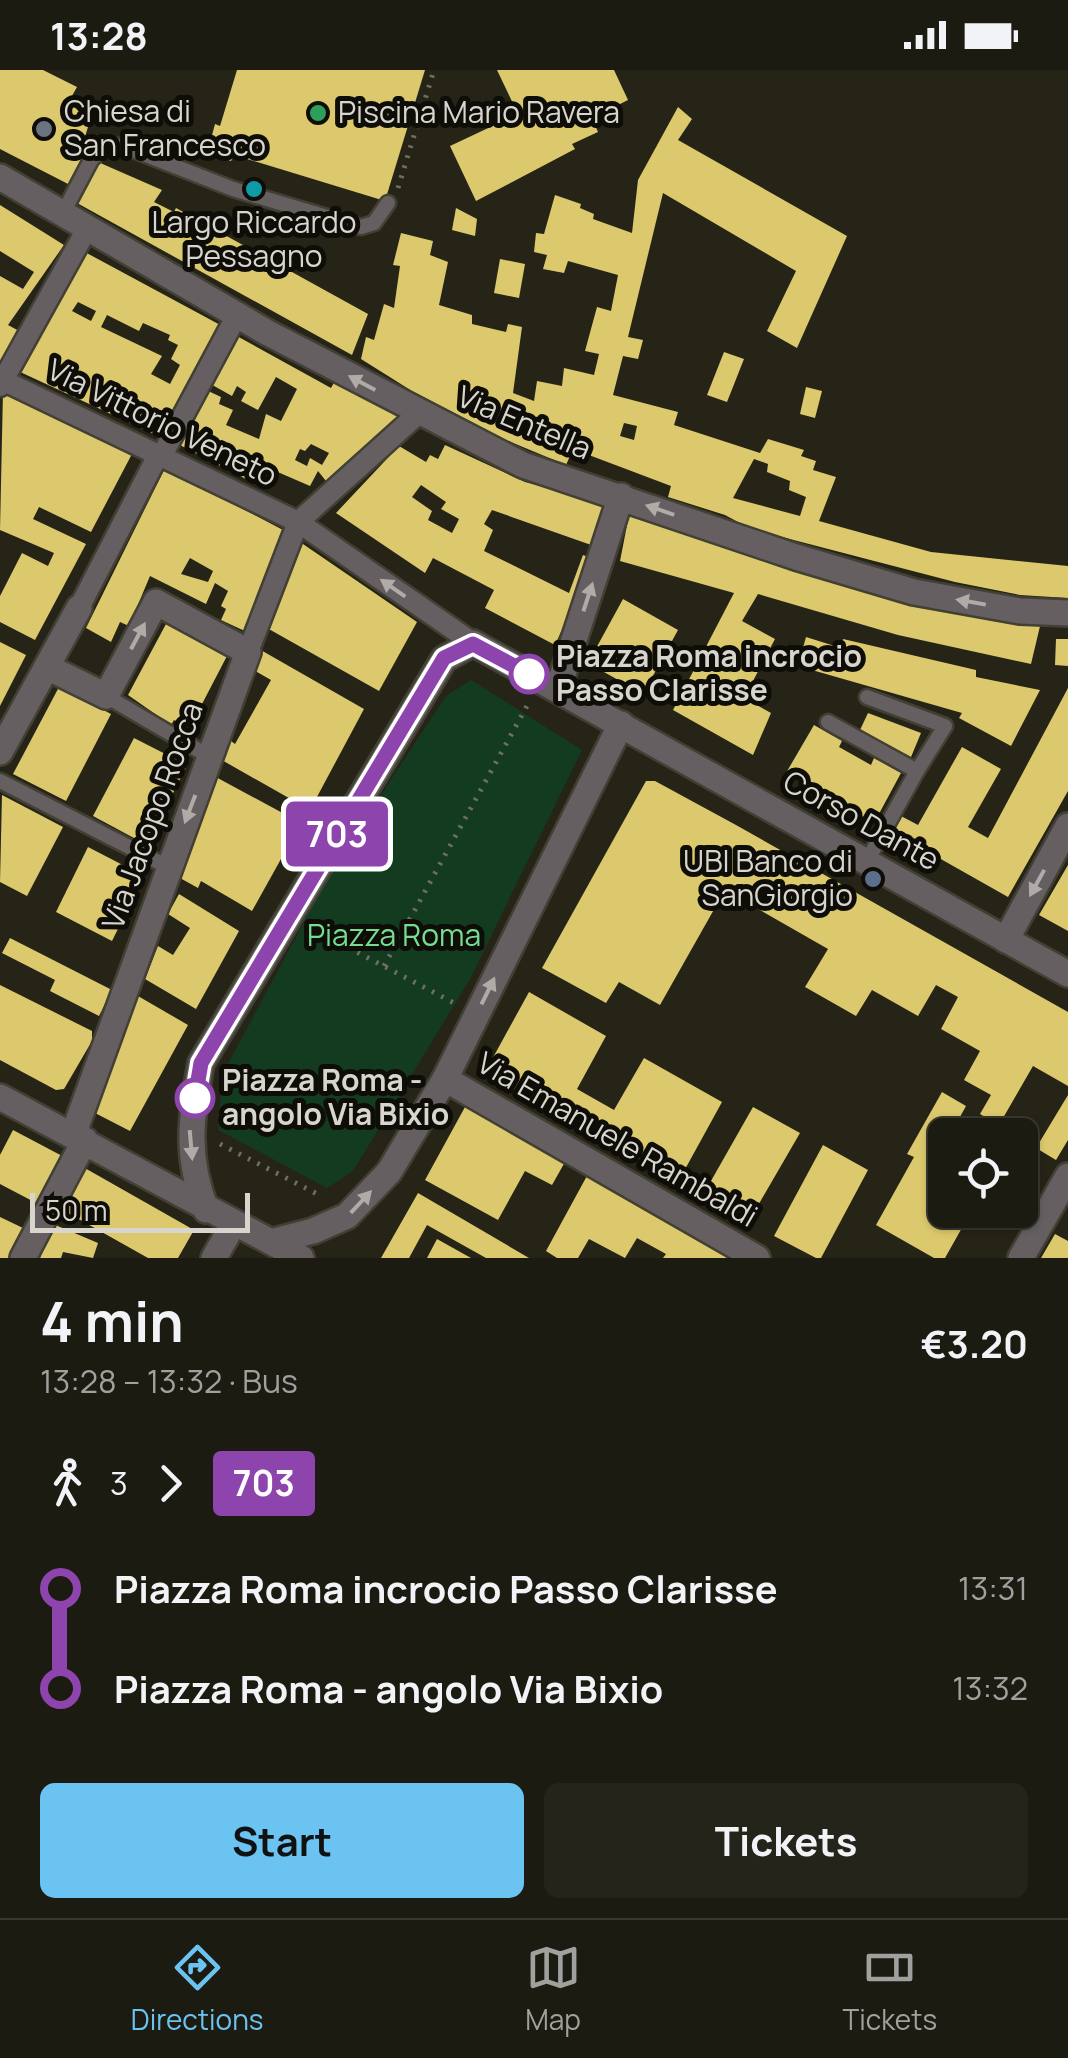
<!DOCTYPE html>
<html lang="en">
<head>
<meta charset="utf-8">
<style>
  body { margin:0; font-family:Manrope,sans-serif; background:#25241a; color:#f1f3f6; height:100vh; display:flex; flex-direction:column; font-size:38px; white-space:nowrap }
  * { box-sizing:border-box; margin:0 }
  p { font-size:32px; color:#a0a19f }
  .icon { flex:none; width:55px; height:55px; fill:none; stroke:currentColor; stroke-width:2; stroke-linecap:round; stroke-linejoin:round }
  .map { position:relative; height:1188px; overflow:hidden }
  .side { display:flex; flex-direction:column; background:#1c1b11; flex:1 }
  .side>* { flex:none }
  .badge { padding:0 20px; border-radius:8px; font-size:35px; line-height:65px }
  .controls { position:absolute; left:928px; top:1048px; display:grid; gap:20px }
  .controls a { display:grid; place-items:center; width:110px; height:110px; border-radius:15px; background:#1c1b11; box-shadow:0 2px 8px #0004,0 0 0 2px #3a3931; font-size:50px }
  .scale { position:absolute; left:30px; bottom:25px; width:220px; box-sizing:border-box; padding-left:10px; border:5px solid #d7d5cd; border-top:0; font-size:28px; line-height:35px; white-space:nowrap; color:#d7d5cd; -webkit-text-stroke:8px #0e0d07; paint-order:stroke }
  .map>.badge { position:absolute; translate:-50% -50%; box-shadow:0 0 0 5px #fff }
  .legs { display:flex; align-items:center; gap:15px; height:110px; padding:0 40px; font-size:32px }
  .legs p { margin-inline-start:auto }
  .head { display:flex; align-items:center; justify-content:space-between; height:170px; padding:0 40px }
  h1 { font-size:55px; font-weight:700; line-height:75px }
  .primary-button { display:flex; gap:20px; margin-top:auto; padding:20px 40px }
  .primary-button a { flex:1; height:115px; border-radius:15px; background:#6ac3f1; color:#111; font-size:40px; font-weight:700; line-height:115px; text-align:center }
  .primary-button a+a { background:#25241a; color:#f1f3f6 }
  ul { padding:0 40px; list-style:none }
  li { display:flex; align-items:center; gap:35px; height:100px; font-size:38px }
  li i { display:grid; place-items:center; width:15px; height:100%; margin:0 12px; background:currentColor }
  li i::after { content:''; width:25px; height:25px; margin:-12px; border:8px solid; border-radius:50%; background:#1c1b11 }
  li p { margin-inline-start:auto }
  li:first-child i { background:linear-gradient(#0000 50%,currentColor 0) }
  li:last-child i { background:linear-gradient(currentColor 50%,#0000 0) }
  .status { display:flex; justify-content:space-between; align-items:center; height:70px; padding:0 50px; background:#1c1b11; direction:ltr }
  .status svg { height:28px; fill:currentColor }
  .menu { display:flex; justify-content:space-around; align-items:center; height:140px; border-top:2px solid #3a3931; background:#1c1b11; font-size:28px; color:#a0a19f }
  .menu a { display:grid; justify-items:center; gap:5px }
  .menu .current { color:#6ac3f1 }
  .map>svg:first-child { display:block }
  .green { fill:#133b1f }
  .building { fill:#dcc96d; fill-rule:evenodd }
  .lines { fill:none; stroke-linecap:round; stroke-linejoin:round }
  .service-casing { stroke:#424034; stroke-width:19 }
  .pedestrian-casing { stroke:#424034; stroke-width:25 }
  .minor-casing { stroke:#424034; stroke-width:30 }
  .tertiary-casing { stroke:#424034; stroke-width:30 }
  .path { stroke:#706e63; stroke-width:5; stroke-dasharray:2.5 8; stroke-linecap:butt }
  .service { stroke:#665f61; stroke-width:14 }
  .pedestrian { stroke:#665f61; stroke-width:20 }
  .minor { stroke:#665f61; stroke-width:25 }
  .tertiary { stroke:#665f61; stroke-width:25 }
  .oneway { fill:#afaca7 }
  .line-1-casing { stroke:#fff; stroke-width:22 }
  .line-1 { stroke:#8e44ad; stroke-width:15 }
  .leisure-dot { fill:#2e9e5b; stroke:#0e0d07; stroke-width:4 }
  .worship-dot { fill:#6b7280; stroke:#0e0d07; stroke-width:4 }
  .culture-dot { fill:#0f9aa8; stroke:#0e0d07; stroke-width:4 }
  .stop-1-dot { fill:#fff; stroke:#8e44ad; stroke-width:5 }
  .service-dot { fill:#5c6f8a; stroke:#0e0d07; stroke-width:4 }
  .labels { text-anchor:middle; stroke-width:10; stroke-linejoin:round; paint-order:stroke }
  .poi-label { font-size:30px; fill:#d7d5cd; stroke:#0e0d07; text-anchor:start }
  .street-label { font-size:30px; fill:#d7d5cd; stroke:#0e0d07 }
  .stop-label { font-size:30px; font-weight:bold; fill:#d7d5cd; stroke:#0e0d07; text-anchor:start }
  .park-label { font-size:30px; fill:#75dd92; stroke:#0e0d07 }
</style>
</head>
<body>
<div class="status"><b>13:28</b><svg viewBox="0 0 49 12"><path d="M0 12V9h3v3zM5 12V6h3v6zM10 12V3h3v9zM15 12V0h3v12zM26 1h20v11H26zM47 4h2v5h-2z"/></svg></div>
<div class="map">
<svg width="1068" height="1188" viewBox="0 0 1068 1188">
  <rect width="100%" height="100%" fill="#262417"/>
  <polygon class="green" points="471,610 582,680 470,909 353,1101 327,1118 218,1060 223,1003 333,798 446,626"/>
  <g class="building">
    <polygon points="0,0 43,0 77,17 68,33 85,45 88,57 84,70 66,76 84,84 70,115 0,79"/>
    <polygon points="237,0 425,0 385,131 234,85 231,91 207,84 215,54 220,56"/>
    <polygon points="497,0 614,0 628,30 592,48 598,62 572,74 575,79 476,131 450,76 518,44"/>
    <path d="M678,37L692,49L678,70L847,166L797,278L767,261L796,201L663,123L628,267L643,270L638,289L623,286L613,325L678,342L674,355L760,383L768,369L804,380L801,386L816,391L813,400L836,407L819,451L931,482L1068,496V528L1020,525L955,512L751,459L725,445L668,427L671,416L573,379L566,395L506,370L412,321L361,289L366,267L374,270L384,234L394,238L400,196L393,195L401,163L433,171L430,185L448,192L439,235L472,245V254L506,262L508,254L522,257L513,323L534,331L537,311L562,316L564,298L594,305L599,284L585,281L597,237L611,241L618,205L568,191L564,203L543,199L547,185L534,182L536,163L544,164L555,125L581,134L580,138L594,144L593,149L632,163L638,110ZM624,353L637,356L634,370L620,366ZM754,389L768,394L767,402L790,411L789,420L806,427L800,446L733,428Z"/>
    <polygon points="98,92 162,120 154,132 174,142 176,138 368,244 352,285 77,133"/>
    <polygon points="0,135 64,175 8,255 21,262 0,299 0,206 23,219 34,202 0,181"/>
    <polygon points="456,138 477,149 475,166 452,160"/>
    <path d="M83,181L224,257L165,369L18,301ZM78,232L96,241L91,251L72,241ZM107,245L139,261L143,253L170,265L168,270L178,275L171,289L180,295L170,314L151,304L162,286L101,257Z"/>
    <polygon points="500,189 525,194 519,228 494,223"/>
    <path d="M235,265L331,318L337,307L401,346L326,411L318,401L310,416L252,391L246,409L176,373L204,319L221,327L219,334L233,340L226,355L259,369L266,344L281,351L297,319L276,307L258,340L241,331L246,322L237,316L232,326L207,312ZM311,374L329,383L322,395L310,388L307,396L295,390L300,379L305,381Z"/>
    <polygon points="724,282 744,289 727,332 707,325"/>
    <polygon points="806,317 822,321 815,348 800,344"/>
    <polygon points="3,321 133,382 91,462 39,437 33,449 86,474 35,570 0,552 0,526 22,483 48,496 54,483 0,460"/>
    <path d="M445,375L525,412L606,434L594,476L492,440L484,454L493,460L484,481L569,523L583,485L594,489L555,575L485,538L494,520L433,488L425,503L336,443L399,376L426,392L430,385L438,389ZM421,415L446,432L441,439L459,449L452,463L428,450L432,441L412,427Z"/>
    <path d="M165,398L283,460L249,563L221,550L226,539L221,536L228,521L215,513L206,534L150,506L129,556L120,552L111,572L86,558ZM190,488L213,501L208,512L181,504Z"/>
    <polygon points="630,440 1041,552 1031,594 898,565 758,524 742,551 775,569 744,628 771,643 753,685 673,640 734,523 620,491"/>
    <polygon points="300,472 417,552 379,621 267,558"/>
    <polygon points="623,529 678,560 643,624 588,593"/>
    <polygon points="166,554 227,586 190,657 174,650 171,655 128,625"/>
    <polygon points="806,567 841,578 843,569 976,600 976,607 1040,620 1011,676 959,648 962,643 798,596"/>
    <polygon points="1056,569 1068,569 1068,596 1055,595"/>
    <polygon points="0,572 26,585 0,636"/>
    <polygon points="259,579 364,639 310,740 220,689 231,671 235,674 271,610 252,599"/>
    <polygon points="59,617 111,644 66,731 13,704"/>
    <polygon points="1068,618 1068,721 1008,827 893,762 901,746 918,755 962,677 1001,699 968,757 988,768"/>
    <polygon points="868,643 921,663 911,687 860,660"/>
    <polygon points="814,655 842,671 839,677 871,695 874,688 901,703 874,753 786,703"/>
    <polygon points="134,668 187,695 147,775 93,746"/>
    <polygon points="214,706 301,753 252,841 201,811 198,818 180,808"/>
    <polygon points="646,711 655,711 736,755 1068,942 1068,1016 1033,996 999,1055 980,1044 991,1025 964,1010 980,981 941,959 958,927 936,915 918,946 872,920 856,946 805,917 828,879 725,820 660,935 619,912 606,933 542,898"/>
    <polygon points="2,725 63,757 27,826 0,812"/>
    <polygon points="88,777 144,806 112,871 56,842"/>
    <polygon points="1068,795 1068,861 1039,845"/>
    <polygon points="179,824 239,861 196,939 145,909 158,876 173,885 190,858 168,844"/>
    <polygon points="10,868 112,920 99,946 50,921 55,910 2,883"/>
    <polygon points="0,915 92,961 92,971 64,1019 56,1020 0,990"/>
    <polygon points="529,922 606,966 577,1019 614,1040 644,988 722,1032 678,1112 484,1004"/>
    <polygon points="138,926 188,955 130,1061 95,1043"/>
    <polygon points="942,1022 966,1036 955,1056 970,1065 945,1065 945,1140 972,1140 945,1188 934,1188 876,1155 914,1087 907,1084"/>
    <polygon points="1068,1025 1068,1070 1056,1090 1036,1078"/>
    <polygon points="465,1037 565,1092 552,1115 525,1101 498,1150 425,1110"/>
    <polygon points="753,1037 800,1063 749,1151 703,1125"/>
    <polygon points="13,1060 66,1088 40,1135 0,1114 0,1085"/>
    <polygon points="823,1075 868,1100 821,1188 816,1188 774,1166"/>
    <polygon points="1020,1093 1040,1104 1018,1147 1005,1140 1020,1140"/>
    <polygon points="83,1097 194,1160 178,1188 148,1188 59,1138"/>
    <polygon points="588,1104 729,1182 726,1188 663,1188 666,1184 637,1168 625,1188 589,1169 578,1188 557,1188 546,1181"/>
    <polygon points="418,1123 529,1188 486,1188 427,1155 409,1188 381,1188"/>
    <polygon points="0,1147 23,1158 9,1188 0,1188"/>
    <polygon points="53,1154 98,1173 93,1188 63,1182 61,1188 40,1188"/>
    <polygon points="1055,1164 1068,1171 1068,1188 1041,1188"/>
    <polygon points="437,1169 471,1188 427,1188"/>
  </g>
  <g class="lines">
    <defs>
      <g id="service">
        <polyline points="63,143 91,90 104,76 123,76 233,119 361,157 374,153 388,133"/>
        <polyline points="106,626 210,687"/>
        <polyline points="867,627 945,656 917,701"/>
        <polyline points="828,652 917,701 867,791"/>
        <polyline points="0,711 168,797"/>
      </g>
      <g id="pedestrian">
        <polyline points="0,309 298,452 473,573"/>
        <polyline points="0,316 88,157"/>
        <polyline points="161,387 237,245"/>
        <polyline points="79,538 158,385"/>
        <polyline points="248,582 298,452 419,343"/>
      </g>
      <g id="minor">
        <polyline points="0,107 268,263 523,395 796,487 914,522 1020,541 1068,543"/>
        <polyline points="47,597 106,626 156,532 248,582 73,1065"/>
        <polyline points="558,619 621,426"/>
        <polyline points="0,682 79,538"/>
        <polyline points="1006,870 1068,756"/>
        <polyline points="445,1009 757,1188"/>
        <polyline points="23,1188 85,1070"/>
        <polyline points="1021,1188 1068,1106"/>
      </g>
      <g id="tertiary">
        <polyline points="0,1027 301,1188"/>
        <path d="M206,1140C185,1084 191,1051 201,993L444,589L473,573L1068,904"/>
        <polyline points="274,1171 313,1161 347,1146 389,1102 445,1009 621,654"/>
        <polyline points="214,1188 234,1153"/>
      </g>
    </defs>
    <use href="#service" class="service-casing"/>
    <use href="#pedestrian" class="pedestrian-casing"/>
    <use href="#minor" class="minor-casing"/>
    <use href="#tertiary" class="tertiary-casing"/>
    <g class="path">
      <polyline points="398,118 434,0"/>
      <polyline points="311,858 456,934"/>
      <polyline points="384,896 528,634"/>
      <polyline points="220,1074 321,1126"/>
    </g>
    <use href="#service" class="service"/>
    <use href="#pedestrian" class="pedestrian"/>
    <use href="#minor" class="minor"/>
    <use href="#tertiary" class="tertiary"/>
  </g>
  <defs><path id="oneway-solid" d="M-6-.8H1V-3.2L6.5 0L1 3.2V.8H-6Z" transform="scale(2.5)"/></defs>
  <g class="oneway">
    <use href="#oneway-solid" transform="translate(362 313) rotate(-152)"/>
    <use href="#oneway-solid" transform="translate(660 440) rotate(-161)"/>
    <use href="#oneway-solid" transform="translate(393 518) rotate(-145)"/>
    <use href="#oneway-solid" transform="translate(588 527) rotate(-72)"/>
    <use href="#oneway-solid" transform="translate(971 532) rotate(-170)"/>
    <use href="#oneway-solid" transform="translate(138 566) rotate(-62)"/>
    <use href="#oneway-solid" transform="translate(190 739) rotate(111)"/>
    <use href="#oneway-solid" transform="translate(1037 813) rotate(119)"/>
    <use href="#oneway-solid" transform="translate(488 921) rotate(-64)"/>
    <use href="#oneway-solid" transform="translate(191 1075) rotate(85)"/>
    <use href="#oneway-solid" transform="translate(361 1132) rotate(-47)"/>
  </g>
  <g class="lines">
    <defs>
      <polyline id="line-1" points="195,1028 201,993 444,588 473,574 529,604"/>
    </defs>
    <use href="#line-1" class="line-1-casing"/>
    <use href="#line-1" class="line-1"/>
  </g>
  <circle class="leisure-dot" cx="318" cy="43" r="10"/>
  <circle class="worship-dot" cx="44" cy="59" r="10"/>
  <circle class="culture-dot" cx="254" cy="119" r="10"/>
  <g class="stop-1-dot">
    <circle cx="529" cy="604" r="18"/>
    <circle cx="195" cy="1028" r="18"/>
  </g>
  <circle class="service-dot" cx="873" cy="809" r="10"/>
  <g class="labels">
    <g class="poi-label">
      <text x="64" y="52">Chiesa di<tspan x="64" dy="34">San Francesco</tspan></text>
      <text x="338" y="53">Piscina Mario Ravera</text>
      <text x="254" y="163" text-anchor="middle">Largo Riccardo<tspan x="254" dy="34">Pessagno</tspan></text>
      <text x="853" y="802" text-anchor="end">UBI Banco di<tspan x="853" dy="34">SanGiorgio</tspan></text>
    </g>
    <g class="street-label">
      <text transform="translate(162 353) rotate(26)" y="10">Via Vittorio Veneto</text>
      <text transform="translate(524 353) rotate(23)" y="10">Via Entella</text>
      <text transform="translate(153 746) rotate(-70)" y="10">Via Jacopo Rocca</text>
      <text transform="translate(861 751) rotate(29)" y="10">Corso Dante</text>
      <text transform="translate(617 1070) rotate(30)" y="10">Via Emanuele Rambaldi</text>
    </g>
    <g class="stop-label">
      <text x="556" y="597">Piazza Roma incrocio<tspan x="556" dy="34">Passo Clarisse</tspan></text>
      <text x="222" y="1021">Piazza Roma -<tspan x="222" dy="34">angolo Via Bixio</tspan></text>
    </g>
    <g class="park-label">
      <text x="394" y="876">Piazza Roma</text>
    </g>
  </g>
</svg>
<div class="controls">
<a><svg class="icon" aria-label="locate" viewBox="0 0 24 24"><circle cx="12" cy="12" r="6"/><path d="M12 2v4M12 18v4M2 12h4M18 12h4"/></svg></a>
</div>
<div class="scale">50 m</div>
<b class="badge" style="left:337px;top:764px;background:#8e44ad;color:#fff">703</b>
</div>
<section class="side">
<div class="head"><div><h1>4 min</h1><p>13:28 – 13:32 · Bus</p></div><b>€3.20</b></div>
<div class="legs"><svg class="icon" aria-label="walk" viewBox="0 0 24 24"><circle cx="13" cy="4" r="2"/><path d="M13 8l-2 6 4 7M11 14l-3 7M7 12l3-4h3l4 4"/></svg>3<svg class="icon" aria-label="forward" viewBox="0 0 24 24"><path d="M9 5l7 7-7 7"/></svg><b class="badge" style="background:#8e44ad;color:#fff">703</b></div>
<ul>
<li><i style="color:#8e44ad"></i><b>Piazza Roma incrocio Passo Clarisse</b><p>13:31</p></li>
<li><i style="color:#8e44ad"></i><b>Piazza Roma - angolo Via Bixio</b><p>13:32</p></li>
</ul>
<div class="primary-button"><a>Start</a><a>Tickets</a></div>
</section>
<nav class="menu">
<a class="current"><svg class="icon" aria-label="directions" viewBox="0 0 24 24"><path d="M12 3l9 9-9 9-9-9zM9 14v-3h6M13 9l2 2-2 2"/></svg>Directions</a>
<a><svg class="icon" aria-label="map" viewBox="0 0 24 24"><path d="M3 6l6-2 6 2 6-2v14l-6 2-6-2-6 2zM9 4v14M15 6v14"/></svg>Map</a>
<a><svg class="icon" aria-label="tickets" viewBox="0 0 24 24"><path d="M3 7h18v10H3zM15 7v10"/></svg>Tickets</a>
</nav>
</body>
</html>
